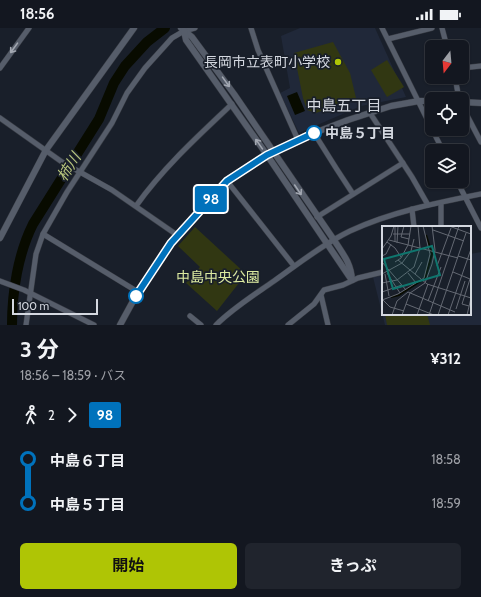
<!DOCTYPE html>
<html lang="ja">
<head>
<meta charset="utf-8">
<style>
  body { margin:0; font-family:Cabin,"Noto Sans JP",sans-serif; background:#20242d; color:#f1f3f6; height:100vh; display:flex; flex-direction:column; font-size:15px; white-space:nowrap }
  * { box-sizing:border-box; margin:0 }
  p { font-size:13px; color:#9d9fa5 }
  .icon { flex:none; width:22px; height:22px; fill:none; stroke:currentColor; stroke-width:2; stroke-linecap:round; stroke-linejoin:round }
  .map { position:relative; height:297px; overflow:hidden }
  .details { display:flex; flex-direction:column; background:#131720; flex:1 }
  .details>* { flex:none }
  .badge { padding:0 8px; border-radius:3px; font-size:14px; line-height:26px }
  .needle { width:26px; rotate:196deg }
  .buttons { position:absolute; left:425px; top:12px; display:grid; gap:8px }
  .buttons a { display:grid; place-items:center; width:44px; height:44px; border-radius:6px; background:#131720; box-shadow:0 1px 3px #0004,0 0 0 1px #32363e; font-size:20px }
  .scale { position:absolute; left:12px; bottom:10px; width:86px; box-sizing:border-box; padding-left:4px; border:2px solid #d4d8e0; border-top:0; font-size:11px; line-height:14px; white-space:nowrap; color:#d4d8e0; -webkit-text-stroke:3px #191f2a; paint-order:stroke }
  .map>.badge { position:absolute; translate:-50% -50%; box-shadow:0 0 0 2px #fff }
  .legs { display:flex; align-items:center; gap:6px; height:44px; padding:0 20px; font-size:13px }
  .legs p { margin-inline-start:auto }
  .headline { display:flex; align-items:center; justify-content:space-between; height:68px; padding:0 20px }
  h1 { font-size:22px; font-weight:700; line-height:30px }
  .button { display:flex; gap:8px; margin-top:auto; padding:8px 20px }
  .button a { flex:1; height:46px; border-radius:6px; background:#afc505; color:#111; font-size:16px; font-weight:700; line-height:46px; text-align:center }
  .button a+a { background:#20242d; color:#f1f3f6 }
  ul { padding:0 20px; list-style:none }
  li { display:flex; align-items:center; gap:14px; height:44px; font-size:15px }
  li i { display:grid; place-items:center; width:6px; height:100%; margin:0 5px; background:currentColor }
  li i::after { content:''; width:10px; height:10px; margin:-5px; border:3px solid; border-radius:50%; background:#131720 }
  li p { margin-inline-start:auto }
  li:first-child i { background:linear-gradient(#0000 50%,currentColor 0) }
  li:last-child i { background:linear-gradient(currentColor 50%,#0000 0) }
  .status { display:flex; justify-content:space-between; align-items:center; height:28px; padding:0 20px; background:#131720; direction:ltr }
  .status svg { height:11px; fill:currentColor }
  .map>svg:first-child { display:block }
  .built { fill:#202839 }
  .green { fill:#313712 }
  .water { fill:#080b00 }
  .lines { fill:none; stroke-linecap:round; stroke-linejoin:round }
  .river { stroke:#080b00; stroke-width:10 }
  .minor-casing { stroke:#373b43; stroke-width:6 }
  .tertiary-casing { stroke:#373b43; stroke-width:7 }
  .minor { stroke:#565d6a; stroke-width:5 }
  .tertiary { stroke:#565d6a; stroke-width:6 }
  .oneway { stroke:#a2a7b1 }
  .line-1-casing { stroke:#fff; stroke-width:9 }
  .line-1 { stroke:#0072bc; stroke-width:6 }
  .poi-dot { fill:#afc505; stroke:#191f2a; stroke-width:1.5 }
  .stop-1-dot { fill:#fff; stroke:#0072bc; stroke-width:2 }
  .labels { text-anchor:middle; stroke-width:3.5; stroke-linejoin:round; paint-order:stroke }
  .poi-label { font-size:14px; fill:#d4d8e0; stroke:#191f2a; text-anchor:end }
  .stop-label { font-size:14px; font-weight:bold; fill:#d4d8e0; stroke:#191f2a; text-anchor:start }
  .park-label { font-size:14px; fill:#dceaa0; stroke:#191f2a }
  .neighbourhood-label { font-size:15px; fill:#d4d8e0; stroke:#191f2a }
  .water-label { font-size:15px; font-style:italic; fill:#b9c77e; stroke:#191f2a }
  .inset-river { fill:none; stroke:#080b00; stroke-width:2 }
  .inset-road { fill:none; stroke:#646973; stroke-width:1 }
  .view { fill:#0f766e; fill-opacity:0.15; stroke:#0f766e; stroke-width:2 }
  .inset-edge { fill:none; stroke:#d4d8e0; stroke-width:2 }
</style>
</head>
<body>
<div class="status"><b>18:56</b><svg viewBox="0 0 49 12"><path d="M0 12V9h3v3zM5 12V6h3v6zM10 12V3h3v9zM15 12V0h3v12zM26 1h20v11H26zM47 4h2v5h-2z"/></svg></div>
<div class="map">
<svg width="481" height="297" viewBox="0 0 481 297">
  <rect width="100%" height="100%" fill="#191f2a"/>
  <g class="built">
    <polygon points="300,0 375,0 406,69 361,78 299,105 280,65 290,60 281,8"/>
    <polygon points="481,224 481,297 385,297 373,249 383,247 383,286 470,286 470,226"/>
  </g>
  <g class="green">
    <polygon points="333,14 350,45 356,70 316,85 307,82 303,70 294,25"/>
    <polygon points="387,32 404,59 387,69 371,42"/>
    <polygon points="195,199 246,246 217,283 186,255 200,239 178,218"/>
    <polygon points="385,286 427,286 430,297 387,297"/>
  </g>
  <polygon class="water" points="297,64 305,83 295,87 287,68"/>
  <g class="lines">
    <path class="river" d="M12,297C12,264 18,226 33,196L99,91L114,55L125,38L147,14L165,0"/>
    <defs>
      <g id="minor">
        <polyline points="251,0 258,22 298,112"/>
        <polyline points="382,0 432,101"/>
        <polyline points="442,0 447,19"/>
        <polyline points="388,11 432,0"/>
        <polyline points="0,40 29,0"/>
        <polyline points="462,40 481,38"/>
        <polyline points="455,49 459,71"/>
        <polyline points="462,78 481,114"/>
        <polyline points="370,85 412,149 428,177"/>
        <polyline points="0,90 62,134 112,162 177,207"/>
        <polyline points="432,101 443,123"/>
        <polyline points="314,105 336,140 353,166"/>
        <polyline points="227,153 294,238"/>
        <polyline points="457,153 481,200"/>
        <path d="M136,178C163,140 198,108 232,76"/>
        <polyline points="412,181 414,199"/>
        <polyline points="317,189 403,135"/>
        <polyline points="441,199 441,175"/>
        <polyline points="43,206 138,264"/>
        <polyline points="0,253 24,262 94,297"/>
        <polyline points="321,267 328,297"/>
        <polyline points="190,288 201,297"/>
        <polyline points="26,297 36,226 43,206 67,164 112,95 127,65 145,40 172,10 184,3 195,0"/>
        <path d="M216,297C233,280 254,267 274,253C298,236 323,216 350,203C391,184 436,175 481,166"/>
        <polyline points="288,297 314,276 324,262 343,257 358,250 383,244"/>
      </g>
      <g id="tertiary">
        <path d="M181,0L192,9L234,66L334,212C343,226 351,235 352,252"/>
        <polyline points="184,3 186,12 267,127 351,251"/>
        <polyline points="462,74 481,75"/>
        <polyline points="0,210 46,122 134,0"/>
        <polyline points="120,297 138,264 171,215 232,149 273,124 314,105 348,92 391,78 419,73 432,73"/>
      </g>
    </defs>
    <use href="#minor" class="minor-casing"/>
    <use href="#tertiary" class="tertiary-casing"/>
    <use href="#minor" class="minor"/>
    <use href="#tertiary" class="tertiary"/>
  </g>
  <defs><path id="oneway-shaft" d="M-6 0H5M1.5-3L5.5 0L1.5 3" fill="none" stroke-width="1.6" stroke-linecap="round" stroke-linejoin="round"/></defs>
  <g class="oneway">
    <use href="#oneway-shaft" transform="translate(14 20) rotate(126)"/>
    <use href="#oneway-shaft" transform="translate(226 54) rotate(54)"/>
    <use href="#oneway-shaft" transform="translate(259 116) rotate(-125)"/>
    <use href="#oneway-shaft" transform="translate(298 162) rotate(56)"/>
  </g>
  <g class="lines">
    <defs>
      <polyline id="line-1" points="136,268 171,215 227,153 267,127 314,105"/>
    </defs>
    <use href="#line-1" class="line-1-casing"/>
    <use href="#line-1" class="line-1"/>
  </g>
  <circle class="poi-dot" cx="338" cy="34" r="4"/>
  <g class="stop-1-dot">
    <circle cx="314" cy="105" r="7"/>
    <circle cx="136" cy="268" r="7"/>
  </g>
  <g class="labels">
    <g class="poi-label">
      <text x="330" y="39">長岡市立表町小学校</text>
    </g>
    <g class="stop-label">
      <text x="325" y="110">中島５丁目</text>
    </g>
    <g class="park-label">
      <text x="218" y="254">中島中央公園</text>
    </g>
    <g class="neighbourhood-label">
      <text x="344" y="83">中島五丁目</text>
    </g>
    <g class="water-label">
      <text transform="translate(69 139) rotate(-58)" y="5">柿川</text>
    </g>
  </g>
  <g transform="translate(382 198)">
    <rect width="89" height="89" fill="#191f2a"/>
    <path class="inset-river" d="M9,71L17,69L43,52L50,28L44,9"/>
    <path class="inset-road" d="M22,0L19,11L27,13M67,0L89,8M51,4L82,15M11,8H28M7,14L76,32M5,16L13,22L19,31M13,16V1M15,17L16,0M0,23L9,10L12,0M0,30L4,28L9,18M76,30L89,34M16,34L45,58L89,72M0,36L24,64M13,36L19,32L26,19L29,0M55,40L69,2M71,46L88,53M5,47L18,67M26,47L34,57M0,48L20,37L29,25L32,13M3,48L7,70M33,48L40,36M0,57L15,54L32,41L38,22L36,0M0,66L20,59M0,73L8,81L22,85M0,74L16,68L42,52L48,28L41,0M46,75L59,41M24,78L52,89M87,80L80,78L88,53M74,83L83,55M10,89L15,75L26,66L73,86M20,89L28,67L43,57L50,38L53,24L50,0M35,89L46,58M47,89L77,0M56,89L84,7M66,89L89,23M85,89L89,72"/>
    <path class="view" d="M50,20L58,49L11,63L2,33Z"/>
    <rect width="89" height="89" class="inset-edge"/>
  </g>
</svg>
<div class="buttons">
<a><svg class="needle" viewBox="-14 -14 28 28"><path d="M0-13l5 13h-10z" fill="#e53935"/><path d="M0 13l5-13h-10z" fill="#9d9fa5"/></svg></a>
<a><svg class="icon" aria-label="locate" viewBox="0 0 24 24"><circle cx="12" cy="12" r="6"/><path d="M12 2v4M12 18v4M2 12h4M18 12h4"/></svg></a>
<a><svg class="icon" aria-label="layers" viewBox="0 0 24 24"><path d="M12 4l9 5-9 5-9-5zM3 14l9 5 9-5"/></svg></a>
</div>
<div class="scale">100 m</div>
<b class="badge" style="left:211px;top:171px;background:#0072bc;color:#fff">98</b>
</div>
<section class="details">
<div class="headline"><div><h1>3 分</h1><p>18:56 – 18:59 · バス</p></div><b>¥312</b></div>
<div class="legs"><svg class="icon" aria-label="walk" viewBox="0 0 24 24"><circle cx="13" cy="4" r="2"/><path d="M13 8l-2 6 4 7M11 14l-3 7M7 12l3-4h3l4 4"/></svg>2<svg class="icon" aria-label="forward" viewBox="0 0 24 24"><path d="M9 5l7 7-7 7"/></svg><b class="badge" style="background:#0072bc;color:#fff">98</b></div>
<ul>
<li><i style="color:#0072bc"></i><b>中島６丁目</b><p>18:58</p></li>
<li><i style="color:#0072bc"></i><b>中島５丁目</b><p>18:59</p></li>
</ul>
<div class="button"><a>開始</a><a>きっぷ</a></div>
</section>
</body>
</html>
